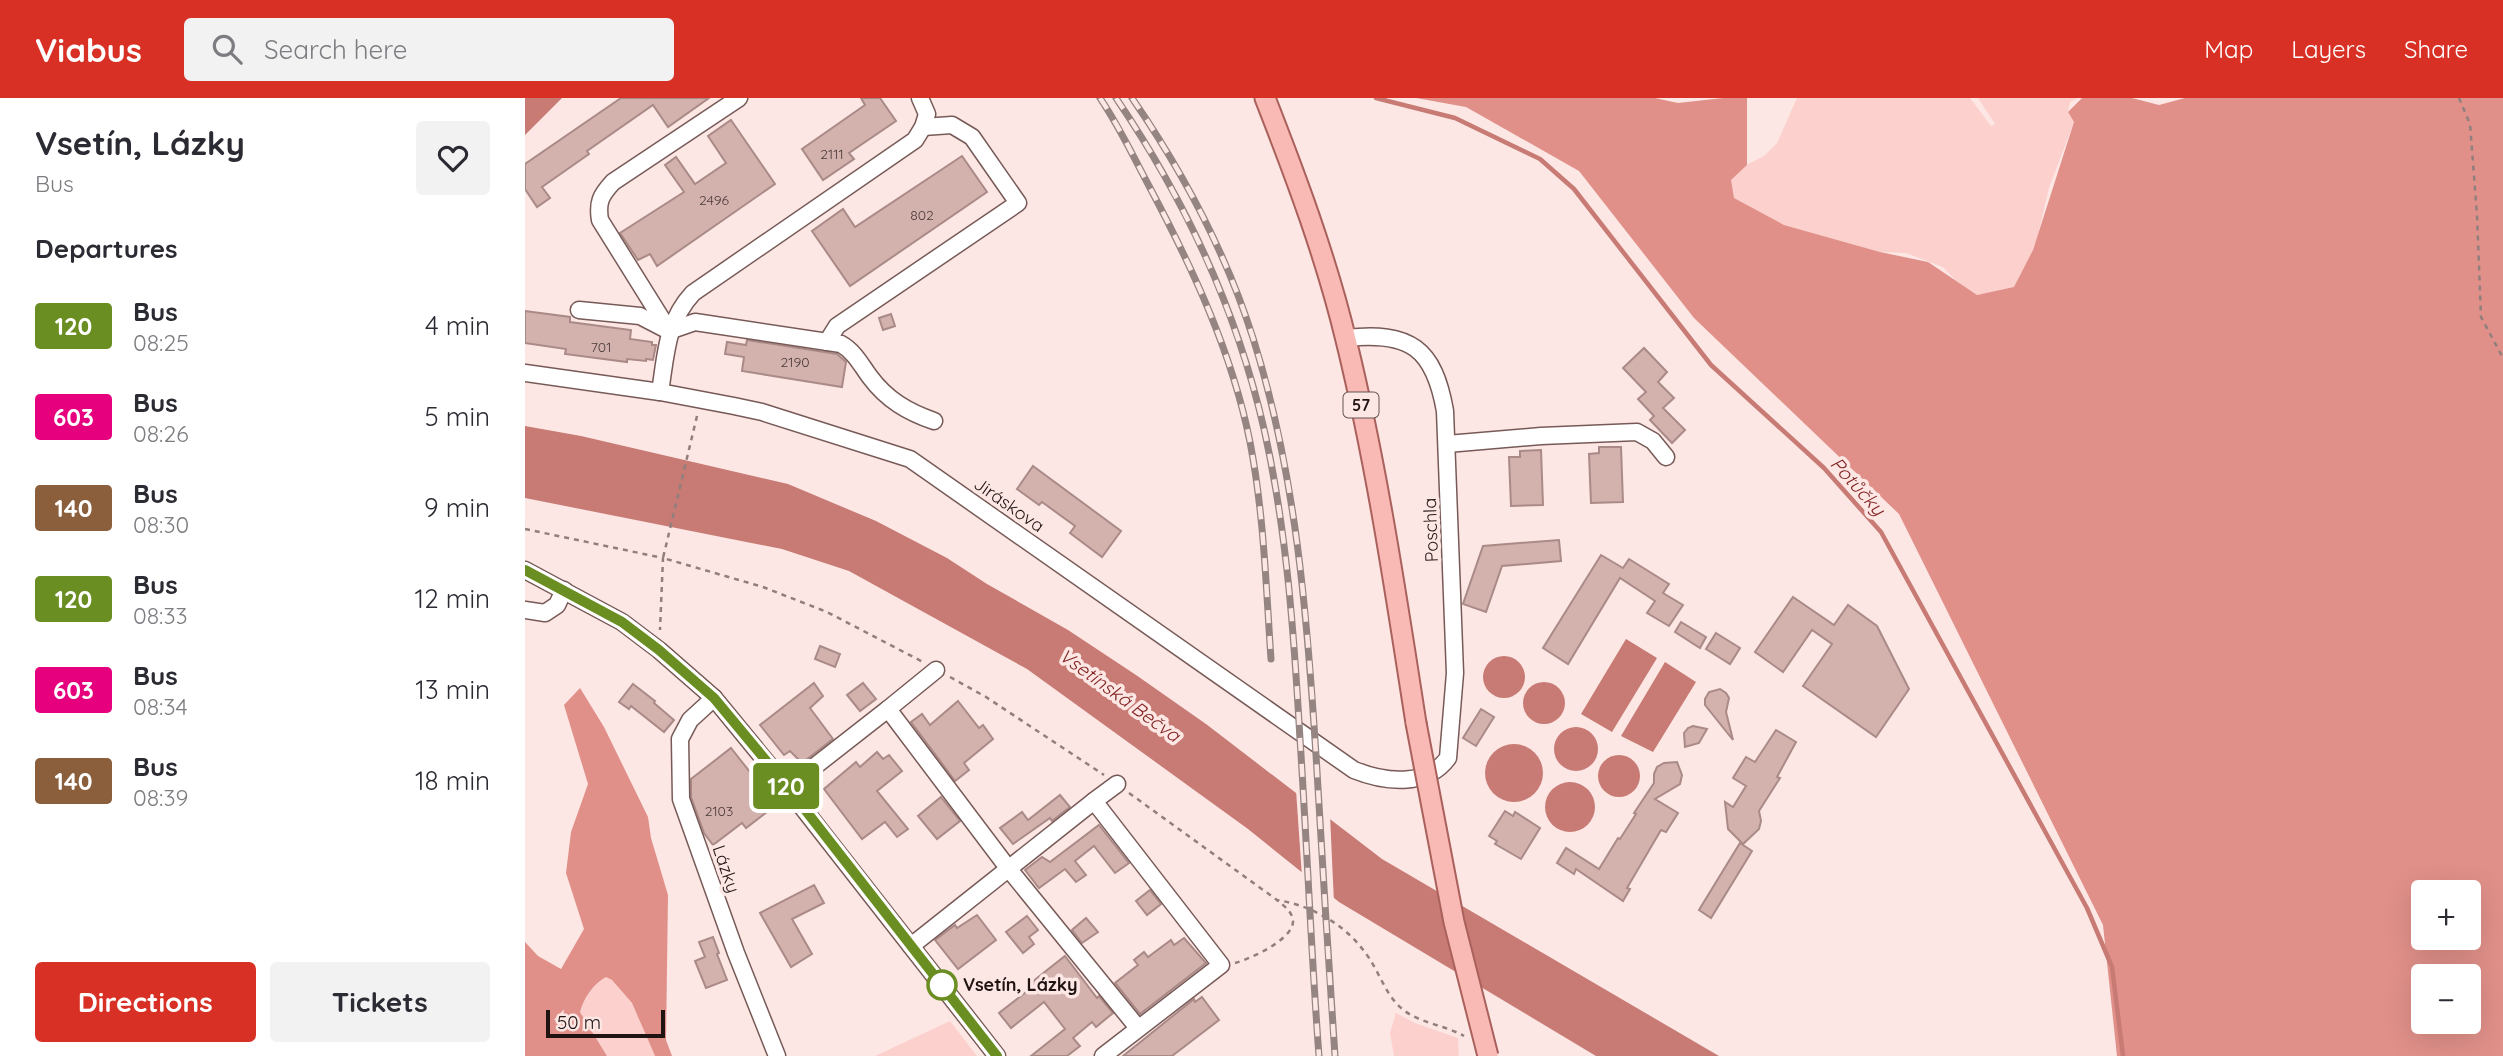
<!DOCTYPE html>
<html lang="en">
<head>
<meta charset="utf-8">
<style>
  body { margin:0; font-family:Quicksand,sans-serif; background:#f2f2f3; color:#2b2b33; height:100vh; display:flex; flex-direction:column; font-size:26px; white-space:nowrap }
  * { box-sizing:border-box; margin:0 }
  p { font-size:23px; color:#7c7c81 }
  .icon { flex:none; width:38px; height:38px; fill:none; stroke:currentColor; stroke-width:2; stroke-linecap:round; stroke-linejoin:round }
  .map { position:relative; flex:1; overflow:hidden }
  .details { display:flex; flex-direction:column; background:#fff; width:525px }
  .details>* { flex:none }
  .badge { padding:0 14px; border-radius:5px; font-size:24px; line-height:46px }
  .controls { position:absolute; left:1886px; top:782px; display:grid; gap:14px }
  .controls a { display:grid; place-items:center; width:70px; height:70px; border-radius:7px; background:#fff; box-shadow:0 7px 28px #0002; font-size:35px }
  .scale { position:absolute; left:21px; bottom:18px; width:119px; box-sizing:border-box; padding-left:7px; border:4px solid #201413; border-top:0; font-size:19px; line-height:24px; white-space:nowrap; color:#201413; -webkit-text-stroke:5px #fce7e4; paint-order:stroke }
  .map>.badge { position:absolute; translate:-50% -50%; box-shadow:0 0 0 4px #fff }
  h2 { padding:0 35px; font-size:26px; line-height:63px }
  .round { display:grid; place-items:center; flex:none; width:74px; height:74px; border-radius:7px; background:#f2f2f3 }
  .summary { display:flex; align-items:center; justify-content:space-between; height:119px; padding:0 35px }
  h1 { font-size:33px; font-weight:700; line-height:52px }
  .cta { display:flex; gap:14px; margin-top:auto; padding:14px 35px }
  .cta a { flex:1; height:80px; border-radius:7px; background:#d93025; color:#fff; font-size:28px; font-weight:700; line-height:80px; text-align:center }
  .cta a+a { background:#f2f2f3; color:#2b2b33 }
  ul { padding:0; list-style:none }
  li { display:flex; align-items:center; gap:21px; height:91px; padding:0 35px }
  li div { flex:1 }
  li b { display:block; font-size:26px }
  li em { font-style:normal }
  li .badge { min-width:77px; font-weight:700; text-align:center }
  header { display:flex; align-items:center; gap:42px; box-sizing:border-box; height:98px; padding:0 35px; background:#d93025; color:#fff }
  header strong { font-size:33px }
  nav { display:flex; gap:38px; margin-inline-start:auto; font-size:24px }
  .search { width:490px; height:63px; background:#f2f2f3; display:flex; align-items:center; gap:18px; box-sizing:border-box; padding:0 24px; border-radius:7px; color:#7c7c81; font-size:26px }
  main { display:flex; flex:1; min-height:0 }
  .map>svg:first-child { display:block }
  .green { fill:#fcd1cd }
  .forest { fill:#e09089; fill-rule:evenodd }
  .water { fill:#c87a74 }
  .pier { fill:#fce7e4 }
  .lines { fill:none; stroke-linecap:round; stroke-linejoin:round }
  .stream { stroke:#c87a74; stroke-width:4.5 }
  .building { fill:#d3b2ae; stroke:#aa8a87; stroke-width:2 }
  .minor-casing { stroke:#775a57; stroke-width:19 }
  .major-casing { stroke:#aa615c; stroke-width:23 }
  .path { stroke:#907f7d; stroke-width:2.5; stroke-dasharray:5 5; stroke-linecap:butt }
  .minor { stroke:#fff; stroke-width:16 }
  .major { stroke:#f9b9b5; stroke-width:19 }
  .rail-casing { stroke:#958582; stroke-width:7 }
  .rail { stroke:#fce7e4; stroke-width:4.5; stroke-dasharray:13; stroke-linecap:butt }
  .major-bridge-casing { stroke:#aa615c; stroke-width:23; stroke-linecap:butt }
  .major-bridge { stroke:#f9b9b5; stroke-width:19 }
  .line-casing { stroke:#fff; stroke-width:16 }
  .line { stroke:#6b8e23; stroke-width:10 }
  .stop-dot { fill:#fff; stroke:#6b8e23; stroke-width:3.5 }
  .labels { text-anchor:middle; stroke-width:7; stroke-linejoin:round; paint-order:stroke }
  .number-label { font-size:14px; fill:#4d3c3a }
  .shield { fill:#fce7e4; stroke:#625352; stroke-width:2 }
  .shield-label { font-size:16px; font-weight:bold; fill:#201413 }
  .street-label { font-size:18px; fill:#201413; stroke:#fce7e4 }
  .stop-label { font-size:18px; font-weight:bold; fill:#201413; stroke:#fce7e4; text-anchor:start }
  .water-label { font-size:19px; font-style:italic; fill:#842625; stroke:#fce7e4 }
</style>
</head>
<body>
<header>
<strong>Viabus</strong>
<div class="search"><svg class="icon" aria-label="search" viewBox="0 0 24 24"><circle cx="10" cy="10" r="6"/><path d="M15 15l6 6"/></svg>Search here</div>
<nav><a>Map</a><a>Layers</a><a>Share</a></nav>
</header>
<main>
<section class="details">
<div class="summary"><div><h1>Vsetín, Lázky</h1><p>Bus</p></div><a class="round"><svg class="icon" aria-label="heart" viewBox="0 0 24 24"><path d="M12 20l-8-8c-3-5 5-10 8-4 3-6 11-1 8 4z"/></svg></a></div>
<h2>Departures</h2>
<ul>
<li><span class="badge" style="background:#6b8e23;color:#fff">120</span><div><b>Bus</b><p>08:25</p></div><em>4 min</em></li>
<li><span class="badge" style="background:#e6007e;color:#fff">603</span><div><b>Bus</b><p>08:26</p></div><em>5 min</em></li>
<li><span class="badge" style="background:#8b5e3c;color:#fff">140</span><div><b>Bus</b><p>08:30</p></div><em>9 min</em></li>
<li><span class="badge" style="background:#6b8e23;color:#fff">120</span><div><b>Bus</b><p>08:33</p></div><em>12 min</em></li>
<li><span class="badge" style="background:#e6007e;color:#fff">603</span><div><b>Bus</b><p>08:34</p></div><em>13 min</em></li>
<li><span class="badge" style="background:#8b5e3c;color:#fff">140</span><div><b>Bus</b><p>08:39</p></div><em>18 min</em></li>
</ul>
<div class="cta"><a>Directions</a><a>Tickets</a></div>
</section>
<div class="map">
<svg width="1978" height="958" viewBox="0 0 1978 958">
  <rect width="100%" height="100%" fill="#fce7e4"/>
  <g class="green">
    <polygon points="1272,0 1445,0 1466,28 1470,26 1453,0 1553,0 1545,4 1543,14 1549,24 1524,90 1513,137 1499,177 1489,190 1452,197 1431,183 1418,169 1381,155 1355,154 1259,127 1216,106 1209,100 1203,89 1208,74 1239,58 1252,45"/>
    <path d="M81,879L87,882L107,905L130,958H82L55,914C59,900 68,887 81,879Z"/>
    <polygon points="871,915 890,925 933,940 934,958 869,958 865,935"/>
    <polygon points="425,923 452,958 350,958"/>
  </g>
  <g class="forest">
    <path d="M891,0H1130L1153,5L1198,0H1222V67L1206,82L1209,100L1259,127L1355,154L1403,164L1452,197L1489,189L1508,152L1549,24L1543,14L1557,0H1607L1634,7L1660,0H1978V958H1592L1578,827L1374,416L1169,220L1054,73L941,9ZM1899,794H1944V840H1899ZM1899,878H1944V924H1899Z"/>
    <path d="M55,590L79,629L123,719L126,740L143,797L141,942L147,958H130L107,905L87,882L81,879C68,886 59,900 55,914L82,958H0V844L13,858L36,871L59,831L41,775L46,734L63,686L39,607Z"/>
  </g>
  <g class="water">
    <polygon points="0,0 37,0 0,37"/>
    <polygon points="0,328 56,338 263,386 351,423 422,460 462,486 543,532 611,577 681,626 857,761 1194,958 1071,958 814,804 723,731 502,571 324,473 257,451 0,400"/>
    <polygon points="1101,541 1132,560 1087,634 1056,616"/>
    <circle cx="979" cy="579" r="21"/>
    <polygon points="1140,564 1171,584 1128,654 1096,638"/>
    <circle cx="1019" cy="605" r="21"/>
    <circle cx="1051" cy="651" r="22"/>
    <circle cx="989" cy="675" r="29"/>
    <circle cx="1094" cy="678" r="21"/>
    <circle cx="1045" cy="709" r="25"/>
  </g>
  <polygon class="pier" points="771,692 805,717 809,805 777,779"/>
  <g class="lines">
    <polyline class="stream" points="851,0 930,20 1015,61 1049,91 1186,267 1299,370 1356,434 1562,810 1587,869 1598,958"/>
  </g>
  <g class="building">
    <polygon points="96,0 184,0 143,29 128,7 62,53 64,56 17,89 25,100 12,109 0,91 0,66"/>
    <polygon points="336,0 355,0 371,23 324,55 329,61 298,82 277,51 340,7"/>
    <polygon points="206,22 250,86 132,168 125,156 113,162 95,135 159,94 140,67 151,59 170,86 201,65 183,38"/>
    <polygon points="437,58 462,94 325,188 287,133 318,111 330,129"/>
    <polygon points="0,213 45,219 45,224 106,232 105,241 127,244 127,247 131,247 128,262 121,261 121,263 102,261 102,264 40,256 41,251 0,245"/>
    <polygon points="366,216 370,228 358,232 354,220"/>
    <polygon points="222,242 312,256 321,264 317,289 217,273 219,259 200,256 202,244 221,247"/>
    <polygon points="1119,250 1142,274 1133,284 1149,300 1138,310 1160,332 1147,345 1125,322 1129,318 1113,301 1121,294 1098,270"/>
    <polygon points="1074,349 1096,349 1098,404 1066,405 1064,356 1074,355"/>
    <polygon points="1016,352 1018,407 986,408 984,359 995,359 995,353"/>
    <polygon points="508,368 596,433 577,459 545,435 550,428 517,404 514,407 492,391"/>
    <polygon points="1034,442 1036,463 977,468 961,514 938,506 958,448"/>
    <polygon points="1076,457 1098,470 1104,461 1144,486 1138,495 1158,507 1144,528 1122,515 1130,503 1095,480 1043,566 1018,550"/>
    <polygon points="1268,499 1309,527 1323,507 1352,528 1384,591 1351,639 1278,588 1307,546 1287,532 1258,574 1230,554"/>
    <polygon points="1156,524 1181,539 1175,550 1150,534"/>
    <polygon points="1191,535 1215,550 1205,566 1181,551"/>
    <polygon points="295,548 315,556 310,569 290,561"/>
    <polygon points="289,585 298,598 285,610 308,641 277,665 265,653 259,657 235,627"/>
    <polygon points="338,585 351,601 335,613 322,597"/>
    <polygon points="108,586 130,603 129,605 149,622 139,634 106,608 104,611 94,604"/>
    <polygon points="1195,591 1201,595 1204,600 1201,614 1208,642 1180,607 1180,601 1184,594"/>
    <polygon points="433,603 454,630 458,627 468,641 439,665 444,672 430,683 386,624 397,616 405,627"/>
    <polygon points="956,611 969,619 951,648 938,640"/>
    <polygon points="1168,628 1182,631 1174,645 1160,649 1159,635 1163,630"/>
    <polygon points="1251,632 1271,644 1252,679 1255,680 1234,713 1236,723 1234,731 1218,746 1203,731 1200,704 1208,709 1221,688 1208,680 1221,659 1230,664"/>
    <polygon points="206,650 251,707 221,730 217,725 188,747 179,735 166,699 166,681"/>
    <polygon points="352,654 358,661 364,657 377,673 352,693 383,731 372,739 360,724 337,741 299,691 331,664 335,669"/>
    <polygon points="1152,664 1157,677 1155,686 1130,701 1153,715 1141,734 1136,732 1102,790 1105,791 1098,803 1051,771 1049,776 1032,765 1041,750 1074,771 1093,740 1095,741 1111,716 1109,715 1129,685 1129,676 1132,669 1139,665"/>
    <polygon points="535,697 545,709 527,723 525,720 488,746 475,730 497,714 503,722"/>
    <polygon points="416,699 435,723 412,741 393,718"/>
    <polygon points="980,713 988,718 990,714 1015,730 996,761 970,746 972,743 964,738"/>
    <polygon points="574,727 604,765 590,775 569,748 550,763 561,777 551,784 540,771 514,790 500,772 517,759 525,764"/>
    <polygon points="1215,745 1227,753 1186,820 1174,812"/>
    <polygon points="289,787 299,805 267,821 287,856 266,869 235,815"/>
    <polygon points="625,792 636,806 622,817 611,803"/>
    <polygon points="452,817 471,842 433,871 410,842 430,827 432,830"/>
    <polygon points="502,818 513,832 504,839 509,846 498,855 481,834"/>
    <polygon points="561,820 573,834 557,845 547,832"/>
    <polygon points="188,839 194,855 192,856 202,882 181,890 170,863 180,859 174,844"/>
    <polygon points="659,840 681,865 615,916 590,885 613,867 609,862 619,854 623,859 646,842 649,847"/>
    <polygon points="540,858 572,900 574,898 588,915 571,929 567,924 548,940 555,948 542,958 506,958 540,931 519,904 486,930 474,915 505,891 507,884"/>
    <polygon points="677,899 694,922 647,958 598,958 669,901 670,904"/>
  </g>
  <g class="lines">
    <defs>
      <g id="minor">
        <path d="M54,212L115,218L144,233L170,224L316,246C330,254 336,267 345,279C362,302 383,314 409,323"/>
        <path d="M143,231L75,122C72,104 76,97 88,84L214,0"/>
        <polyline points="302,244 312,228 493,105 447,39 427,27 398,29"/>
        <path d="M0,275L135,294L209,308L237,314L385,361L829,672C859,684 901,690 923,660L930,575L920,313C909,250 885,233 821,240"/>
        <path d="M135,294C141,257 141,224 168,195L390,42L398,29L402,16L395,0"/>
        <polyline points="922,346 1016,338 1112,334 1128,343 1141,359"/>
        <polyline points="0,472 97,524 134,552 189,600 252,677 472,958"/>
        <polyline points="0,512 20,515 32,507 39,492"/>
        <polyline points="189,600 165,622 155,641 156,701 211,855 252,958"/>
        <polyline points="363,611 411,572"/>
        <polyline points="262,690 363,611 483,770 613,930"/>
        <polyline points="569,703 592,686"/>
        <polyline points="386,848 569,703 696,867 578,958"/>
      </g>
      <path id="major" d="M740,0C771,79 801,159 821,242C852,368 871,497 891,625"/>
    </defs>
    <use href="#minor" class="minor-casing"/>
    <use href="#major" class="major-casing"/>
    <g class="path">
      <polyline points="1934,0 1945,26 1952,117 1956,219 1978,260"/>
      <polyline points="172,318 138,460 238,489 302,514 398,564"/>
      <polyline points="0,431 138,460 135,532"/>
      <polyline points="425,579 461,599 579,677"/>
      <path d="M604,695L752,802C789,808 823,828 844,860C854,875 860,893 872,906C889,925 918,926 939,938"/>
      <path d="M710,865C725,861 767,842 768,824C768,814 759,808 752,802"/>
    </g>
    <use href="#minor" class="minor"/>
    <use href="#major" class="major"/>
    <defs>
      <g id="rail">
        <path d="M575,0C594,28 608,58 624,88C667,169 707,254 725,344C739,416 741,489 746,561"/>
        <path d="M591,0C659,100 712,213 739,331C762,433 769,537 775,641C782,747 786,853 794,958"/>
        <path d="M607,0C658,74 701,155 728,240C771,376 782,516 791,657C797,757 803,858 810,958"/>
      </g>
    </defs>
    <use href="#rail" class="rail-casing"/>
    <use href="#rail" class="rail"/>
    <defs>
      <polyline id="major-bridge" points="891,625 929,824 963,958"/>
    </defs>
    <use href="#major-bridge" class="major-bridge-casing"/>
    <use href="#major-bridge" class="major-bridge"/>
  </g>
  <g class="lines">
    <defs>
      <polyline id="line" points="0,472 97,524 134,552 189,600 253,677 472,958"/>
    </defs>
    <use href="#line" class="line-casing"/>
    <use href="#line" class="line"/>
  </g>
  <circle class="stop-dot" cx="417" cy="887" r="14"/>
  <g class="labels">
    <g class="number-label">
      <text x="307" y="61">2111</text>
      <text x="189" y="107">2496</text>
      <text x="397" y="122">802</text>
      <text x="76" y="254">701</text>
      <text x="270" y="269">2190</text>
      <text x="194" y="718">2103</text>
    </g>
    <rect class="shield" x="818.5" y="294.5" width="35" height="25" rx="5"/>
    <g class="shield-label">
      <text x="836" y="313">57</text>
    </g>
    <g class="street-label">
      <text transform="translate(484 407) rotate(35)" y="6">Jiráskova</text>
      <text transform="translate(906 432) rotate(-92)" y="6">Poschla</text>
      <text transform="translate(201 771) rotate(71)" y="6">Lázky</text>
    </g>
    <g class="stop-label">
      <text x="438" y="893">Vsetín, Lázky</text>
    </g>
    <g class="water-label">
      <text transform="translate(1333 388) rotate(48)" y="7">Potůčky</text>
      <text transform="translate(595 597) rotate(36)" y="7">Vsetínská Bečva</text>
    </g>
  </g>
</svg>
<div class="controls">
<a>+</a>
<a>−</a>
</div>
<div class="scale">50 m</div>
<b class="badge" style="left:261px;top:688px;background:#6b8e23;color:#fff">120</b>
</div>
</main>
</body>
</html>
